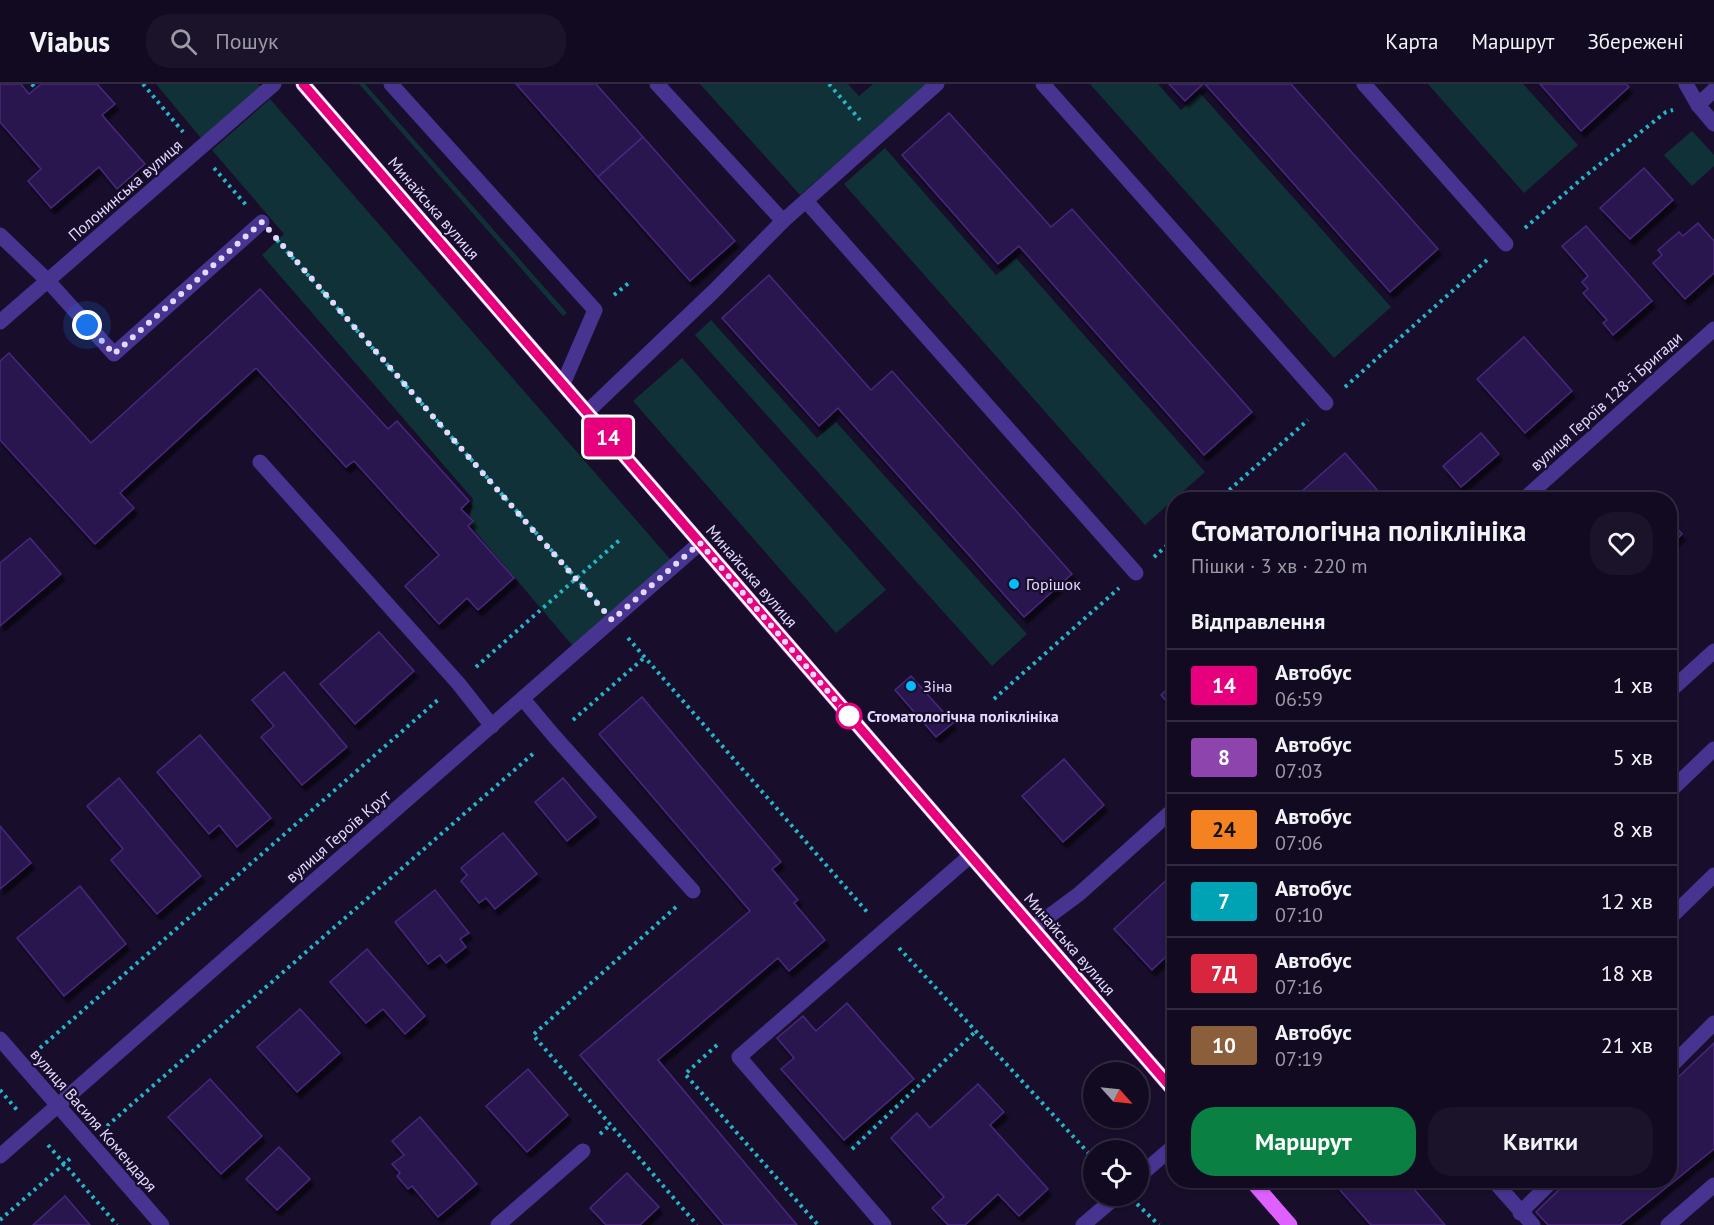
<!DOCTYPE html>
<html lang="uk">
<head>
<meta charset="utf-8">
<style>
  body { margin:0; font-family:"PT Sans",sans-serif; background:#1b132a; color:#f1f3f6; height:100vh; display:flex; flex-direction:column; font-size:22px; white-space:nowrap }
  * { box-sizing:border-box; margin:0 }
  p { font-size:20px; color:#9c9aa5 }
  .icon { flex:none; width:33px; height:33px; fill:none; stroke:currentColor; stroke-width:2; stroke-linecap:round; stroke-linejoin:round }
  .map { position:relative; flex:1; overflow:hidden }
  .drawer { position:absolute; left:1167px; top:408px; width:510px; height:696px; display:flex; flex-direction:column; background:#120a21; border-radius:24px; box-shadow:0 2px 4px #0004,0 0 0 2px #312b3f }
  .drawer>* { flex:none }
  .badge { padding:0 12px; border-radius:4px; font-size:21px; line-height:39px }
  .needle { width:39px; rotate:117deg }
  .buttons { position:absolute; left:1083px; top:978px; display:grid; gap:12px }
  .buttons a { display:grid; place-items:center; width:66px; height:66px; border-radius:50%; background:#120a21; box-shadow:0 2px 4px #0004,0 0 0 2px #312b3f; font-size:30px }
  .you { position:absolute; width:30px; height:30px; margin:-15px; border:4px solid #fff; border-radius:50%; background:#1a73e8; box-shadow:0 0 0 9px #1a73e833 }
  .map>.badge { position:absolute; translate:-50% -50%; box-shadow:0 0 0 3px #fff }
  h2 { padding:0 24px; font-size:22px; line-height:54px }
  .round { display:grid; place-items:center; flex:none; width:63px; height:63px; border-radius:24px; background:#1b132a }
  .overview { display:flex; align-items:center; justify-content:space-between; height:102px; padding:0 24px }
  h1 { font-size:28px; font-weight:600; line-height:45px }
  .action { display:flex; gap:12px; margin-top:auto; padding:12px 24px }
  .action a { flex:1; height:69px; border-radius:24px; background:#0b8043; color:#fff; font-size:24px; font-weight:600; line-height:69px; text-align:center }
  .action a+a { background:#1b132a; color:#f1f3f6 }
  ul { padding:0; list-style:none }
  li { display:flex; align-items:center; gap:18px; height:72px; padding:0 24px; border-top:2px solid #312b3f }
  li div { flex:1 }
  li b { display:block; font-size:22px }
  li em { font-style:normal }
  li .badge { min-width:66px; font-weight:700; text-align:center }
  header { display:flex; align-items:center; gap:36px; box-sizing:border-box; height:84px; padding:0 30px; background:#120a21; border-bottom:2px solid #312b3f }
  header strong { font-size:28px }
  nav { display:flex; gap:33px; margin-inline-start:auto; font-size:21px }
  .search { width:420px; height:54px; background:#1b132a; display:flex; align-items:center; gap:15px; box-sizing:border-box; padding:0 21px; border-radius:24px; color:#9c9aa5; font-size:22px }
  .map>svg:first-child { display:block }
  .green { fill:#103137 }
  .building { fill:#2c184f; stroke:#47277d; stroke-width:1.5; filter:url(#shadow) }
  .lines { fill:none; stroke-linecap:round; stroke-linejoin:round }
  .path { stroke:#22b8c9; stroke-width:4; stroke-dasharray:3 4.5; stroke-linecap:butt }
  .minor { stroke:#473490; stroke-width:15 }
  .major { stroke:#de60ff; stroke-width:15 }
  .line-casing { stroke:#fff; stroke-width:14 }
  .line { stroke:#e6007e; stroke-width:9 }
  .walk { stroke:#e3d9ff; stroke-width:6; stroke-dasharray:0 10.8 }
  .poi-dot { fill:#05bcff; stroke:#180e2c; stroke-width:2 }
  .stop-dot { fill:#fff; stroke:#e6007e; stroke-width:3 }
  .labels { text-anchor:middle; stroke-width:4.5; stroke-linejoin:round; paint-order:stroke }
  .street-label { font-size:16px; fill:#e3d9ff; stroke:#180e2c }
  .poi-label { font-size:16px; fill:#e3d9ff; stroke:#180e2c; text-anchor:start }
  .stop-label { font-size:16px; font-weight:bold; fill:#e3d9ff; stroke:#180e2c; text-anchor:start }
</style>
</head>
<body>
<header>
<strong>Viabus</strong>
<div class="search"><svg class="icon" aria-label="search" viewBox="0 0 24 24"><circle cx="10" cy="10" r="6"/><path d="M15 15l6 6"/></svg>Пошук</div>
<nav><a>Карта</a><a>Маршрут</a><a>Збережені</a></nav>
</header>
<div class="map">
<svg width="1714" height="1141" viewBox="0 0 1714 1141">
  <defs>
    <filter id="shadow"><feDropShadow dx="3.5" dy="6" stdDeviation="1.5" flood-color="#0009"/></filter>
  </defs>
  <rect width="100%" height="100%" fill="#180e2c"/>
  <g class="green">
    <polygon points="156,0 258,0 261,3 201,54"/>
    <polygon points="359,0 365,0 567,229 563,232"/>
    <polygon points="700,0 848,0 859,12 873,0 928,0 800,111"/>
    <polygon points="1090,0 1158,0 1181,26 1200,9 1391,223 1334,274"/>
    <polygon points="1428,0 1523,0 1578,61 1524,109"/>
    <polygon points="270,15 677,483 578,568 469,440 473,415 262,171 284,150 212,66"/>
    <polygon points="1692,47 1714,71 1714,82 1692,102 1664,71"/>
    <polygon points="885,64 996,191 1016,174 1205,388 1145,441 844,100"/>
    <polygon points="711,236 817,354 836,338 1027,550 992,582 695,251"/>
    <polygon points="682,274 886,506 836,549 633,317"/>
  </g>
  <g class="building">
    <polygon points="0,0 21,0 29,10 41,0 97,0 115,20 102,31 145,80 117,105 99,83 51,124 28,97 41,85 0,38"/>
    <polygon points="516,0 596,0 643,53 598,93"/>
    <polygon points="1169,0 1203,0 1185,17"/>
    <polygon points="1205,0 1291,0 1438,165 1390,208"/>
    <polygon points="1540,0 1626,0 1629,3 1581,47"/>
    <polygon points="949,29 1051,143 1072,125 1252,328 1204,371 1019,162 998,180 902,71"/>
    <polygon points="643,53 735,157 690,197 598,93"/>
    <polygon points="1644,84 1673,116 1630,155 1600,124"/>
    <polygon points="1698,139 1714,157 1714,189 1685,215 1653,179 1662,171 1658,166 1679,148 1683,152"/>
    <polygon points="1586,142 1652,217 1613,251 1603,239 1607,236 1583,209 1588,205 1582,198 1588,192 1562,162"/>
    <polygon points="769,191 871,306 892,287 1072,490 1024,533 838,324 819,342 722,234"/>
    <polygon points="260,205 388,345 397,337 469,417 461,425 473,437 468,442 514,494 478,526 467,514 439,540 405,502 439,471 354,377 346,383 256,284 120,409 134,424 95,460 0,356 0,277 9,269 91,359"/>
    <polygon points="1524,253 1572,307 1525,349 1477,295"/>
    <polygon points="1481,349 1499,370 1461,403 1443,382"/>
    <polygon points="1345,369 1386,416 1307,416 1301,408"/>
    <polygon points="1670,436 1682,450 1670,462"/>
    <polygon points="30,454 61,490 0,542 0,479"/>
    <polygon points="379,548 414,587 355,640 320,600"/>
    <polygon points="284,588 347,663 302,701 261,653 274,642 252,616"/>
    <polygon points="911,592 953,639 936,653 895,606"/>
    <polygon points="1174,598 1174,626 1161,611"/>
    <polygon points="642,613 781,778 772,785 798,816 794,819 825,856 789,887 778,874 658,976 797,1141 724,1141 580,971 750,827 599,650"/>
    <polygon points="200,651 271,734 237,763 219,741 209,750 157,688"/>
    <polygon points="1064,675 1104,721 1063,758 1022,712"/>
    <polygon points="119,694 201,792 157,830 111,776 123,765 87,722"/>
    <polygon points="563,694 596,733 567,757 535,718"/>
    <polygon points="0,742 31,779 0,805"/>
    <polygon points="503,749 537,790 495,825 486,814 479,819 461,797 467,791 461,784"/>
    <polygon points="1174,789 1174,865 1152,886 1114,845"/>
    <polygon points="80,802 126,860 64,912 17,854"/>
    <polygon points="435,806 469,849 460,855 466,863 446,879 440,871 428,880 395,838"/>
    <polygon points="367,865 425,932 405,950 383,925 366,939 330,898"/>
    <polygon points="847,919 914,995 844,1056 781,985 794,974 777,954 803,932 816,947"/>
    <polygon points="300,925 340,969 297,1008 257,963"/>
    <polygon points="1714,959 1714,1065 1620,1141 1548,1141 1536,1128 1569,1096 1670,1096 1670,1001"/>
    <polygon points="528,985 568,1031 527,1068 486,1022"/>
    <polygon points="210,995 262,1052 221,1090 168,1033"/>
    <polygon points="978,1000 1004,1028 990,1041 1048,1105 1019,1132 998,1110 965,1141 948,1141 932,1124 944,1113 891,1054 917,1029 930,1044"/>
    <polygon points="420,1033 477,1100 438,1133 412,1102 408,1105 397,1092 400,1089 392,1080 404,1071 392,1057"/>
    <polygon points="279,1063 310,1095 277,1126 246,1095"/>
    <polygon points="627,1089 659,1123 640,1141 606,1141 590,1124"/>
    <polygon points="1331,1096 1406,1096 1445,1141 1371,1141"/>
    <polygon points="65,1112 90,1141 33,1141"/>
  </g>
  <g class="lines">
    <g class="path">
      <polyline points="32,0 35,4"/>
      <polyline points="143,0 183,48"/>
      <polyline points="829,0 860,36"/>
      <polyline points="214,84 246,121"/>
      <polyline points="1525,144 1585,92 1666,28 1673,26"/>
      <polyline points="277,156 598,519"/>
      <polyline points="614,211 630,198"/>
      <polyline points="1345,303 1487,176"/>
      <polyline points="1218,416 1308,336"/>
      <polyline points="1154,473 1174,455"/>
      <polyline points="628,554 868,829"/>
      <polyline points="476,583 622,454"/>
      <polyline points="994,615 1119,504"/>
      <polyline points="573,636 645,573"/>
      <polyline points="676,823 533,951 697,1141"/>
      <polyline points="899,864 1094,1075"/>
      <polyline points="717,961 685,990 818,1141"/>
      <polyline points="40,964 439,615"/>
      <polyline points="0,1006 17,1026"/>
      <polyline points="107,1042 535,668"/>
      <polyline points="600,1050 610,1041"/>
      <polyline points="48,1061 117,1141"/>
      <polyline points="852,1065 976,947"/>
      <polyline points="1137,1120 1159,1141"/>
      <polyline points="0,1136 72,1073"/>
    </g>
    <g class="minor">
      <polyline points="391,0 595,226 563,300"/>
      <polyline points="657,0 783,137"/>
      <polyline points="1043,0 1326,319"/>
      <polyline points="1364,0 1506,160"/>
      <polyline points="1686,0 1698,21 1714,40"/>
      <polyline points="1698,21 1714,6"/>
      <polyline points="806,117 1136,489"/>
      <polyline points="0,151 48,197 114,270 262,138"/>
      <polyline points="0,238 274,0"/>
      <polyline points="587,328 714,207 783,137 937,0"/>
      <polyline points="260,378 458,599 492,642"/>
      <polyline points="1523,416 1714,245"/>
      <polyline points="1670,607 1714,567"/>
      <polyline points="523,615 554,652 693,807"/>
      <polyline points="1670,707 1714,665"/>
      <polyline points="1670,834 1714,791"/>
      <polyline points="1033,844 1079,810 1174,725"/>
      <polyline points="0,955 162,1141"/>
      <polyline points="1670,983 1714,939"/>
      <polyline points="0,1072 700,459"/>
      <polyline points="1138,1093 1174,1062"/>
      <polyline points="1493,1096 1533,1141"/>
      <polyline points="1520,1129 1553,1096"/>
      <polyline points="498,1141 583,1067"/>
      <polyline points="884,1141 739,973 970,772"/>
      <polyline points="1083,1141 1117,1112"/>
      <polyline points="1668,1141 1714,1101"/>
    </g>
    <g class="major">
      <polyline points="303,0 1174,1007"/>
      <polyline points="1251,1096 1290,1141"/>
    </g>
  </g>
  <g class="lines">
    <defs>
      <polyline id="line" points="303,0 1174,1007"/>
    </defs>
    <use href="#line" class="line-casing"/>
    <use href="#line" class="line"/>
    <polyline class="walk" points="87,241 114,270 262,138 612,536 700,459 849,632"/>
  </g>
  <g class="poi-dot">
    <circle cx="1014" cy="500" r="6"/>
    <circle cx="911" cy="602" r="6"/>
  </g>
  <circle class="stop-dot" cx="849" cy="632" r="12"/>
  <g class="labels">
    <g class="street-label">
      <text transform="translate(125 106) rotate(-41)" y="6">Полонинська вулиця</text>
      <text transform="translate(434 124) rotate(49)" y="6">Минайська вулиця</text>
      <text transform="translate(1606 317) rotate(-42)" y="6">вулиця Героїв 128-ї Бригади</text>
      <text transform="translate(752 492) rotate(49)" y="6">Минайська вулиця</text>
      <text transform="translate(338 752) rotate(-41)" y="6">вулиця Героїв Крут</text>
      <text transform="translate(1070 860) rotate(49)" y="6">Минайська вулиця</text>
      <text transform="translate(94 1036) rotate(49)" y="6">вулиця Василя Комендаря</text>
    </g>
    <g class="poi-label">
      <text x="1026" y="506">Горішок</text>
      <text x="923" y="608">Зіна</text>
    </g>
    <g class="stop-label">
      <text x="867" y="638">Стоматологічна поліклініка</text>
    </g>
  </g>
</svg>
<div class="buttons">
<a><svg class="needle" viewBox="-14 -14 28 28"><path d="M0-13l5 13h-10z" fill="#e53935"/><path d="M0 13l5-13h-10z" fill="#9c9aa5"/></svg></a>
<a><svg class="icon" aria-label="locate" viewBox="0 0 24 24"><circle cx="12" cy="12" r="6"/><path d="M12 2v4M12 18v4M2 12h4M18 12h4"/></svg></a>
</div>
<div class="you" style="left:87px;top:241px"></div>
<b class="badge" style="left:608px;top:353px;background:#e6007e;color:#fff">14</b>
<section class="drawer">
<div class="overview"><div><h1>Стоматологічна поліклініка</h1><p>Пішки · 3 хв · 220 m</p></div><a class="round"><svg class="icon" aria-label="heart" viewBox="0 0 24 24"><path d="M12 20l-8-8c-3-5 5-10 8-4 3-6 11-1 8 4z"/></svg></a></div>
<h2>Відправлення</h2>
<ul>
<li><span class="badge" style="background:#e6007e;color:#fff">14</span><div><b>Автобус</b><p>06:59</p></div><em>1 хв</em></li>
<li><span class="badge" style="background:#8e44ad;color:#fff">8</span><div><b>Автобус</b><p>07:03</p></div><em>5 хв</em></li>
<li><span class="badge" style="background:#f58220;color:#111">24</span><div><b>Автобус</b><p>07:06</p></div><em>8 хв</em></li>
<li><span class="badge" style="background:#00a3b4;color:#fff">7</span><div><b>Автобус</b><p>07:10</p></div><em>12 хв</em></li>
<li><span class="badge" style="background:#d7263d;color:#fff">7Д</span><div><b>Автобус</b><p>07:16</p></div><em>18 хв</em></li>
<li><span class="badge" style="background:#8b5e3c;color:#fff">10</span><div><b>Автобус</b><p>07:19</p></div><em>21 хв</em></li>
</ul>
<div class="action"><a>Маршрут</a><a>Квитки</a></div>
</section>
</div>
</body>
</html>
